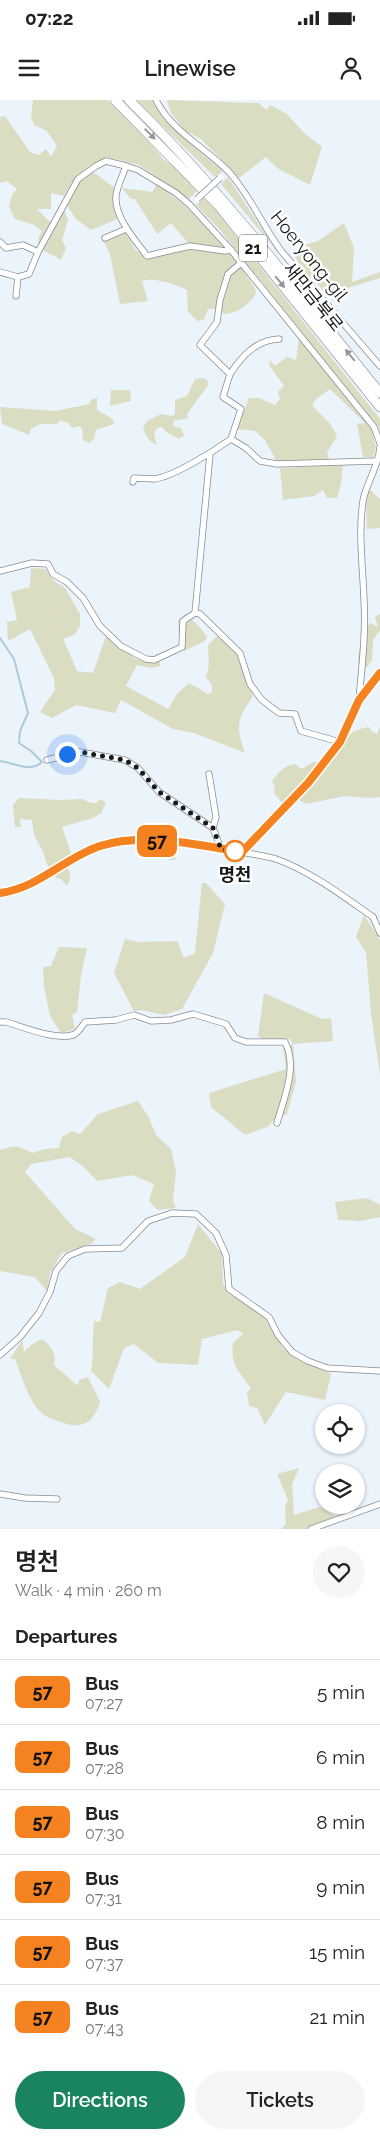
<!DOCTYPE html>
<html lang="en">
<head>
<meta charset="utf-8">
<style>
  body { margin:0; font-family:Raleway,"Noto Sans KR",sans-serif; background:#f6f6f6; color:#222; height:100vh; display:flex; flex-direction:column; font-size:19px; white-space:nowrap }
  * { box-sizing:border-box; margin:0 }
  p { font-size:16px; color:#767676 }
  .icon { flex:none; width:28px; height:28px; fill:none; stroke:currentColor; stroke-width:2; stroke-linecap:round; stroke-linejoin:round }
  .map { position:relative; height:1429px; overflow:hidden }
  .side { display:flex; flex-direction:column; background:#fff; flex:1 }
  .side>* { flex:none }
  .badge { padding:0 10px; border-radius:8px; font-size:18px; line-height:32px }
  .controls { position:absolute; left:315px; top:1304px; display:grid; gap:10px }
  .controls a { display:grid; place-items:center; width:50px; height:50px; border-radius:50%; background:#fff; box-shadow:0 1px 4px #0004; font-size:25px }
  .you { position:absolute; width:25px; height:25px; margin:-12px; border:4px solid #fff; border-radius:50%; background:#1a73e8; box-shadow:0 0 0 8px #1a73e833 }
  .map>.badge { position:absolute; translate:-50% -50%; box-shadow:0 0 0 2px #fff }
  h2 { padding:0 15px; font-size:19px; line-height:45px }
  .round { display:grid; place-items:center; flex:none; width:52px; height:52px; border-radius:26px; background:#f6f6f6 }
  .overview { display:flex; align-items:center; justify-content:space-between; height:85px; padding:0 15px }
  h1 { font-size:24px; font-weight:600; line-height:38px }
  .action { display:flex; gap:10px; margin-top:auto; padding:10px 15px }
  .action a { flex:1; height:58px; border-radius:30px; background:#1a835f; color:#fff; font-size:20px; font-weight:600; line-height:58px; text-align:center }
  .action a+a { background:#f6f6f6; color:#222 }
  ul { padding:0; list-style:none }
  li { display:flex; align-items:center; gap:15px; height:65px; padding:0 15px; border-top:1px solid #e0e0e0 }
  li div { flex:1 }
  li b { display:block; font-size:19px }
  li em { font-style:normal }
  li .badge { min-width:55px; font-weight:700; text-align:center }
  .status { display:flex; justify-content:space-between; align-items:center; height:35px; padding:0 25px; background:#fff; direction:ltr }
  .status svg { height:14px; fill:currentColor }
  header { display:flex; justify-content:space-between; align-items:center; height:65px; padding:0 15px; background:#fff; font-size:22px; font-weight:600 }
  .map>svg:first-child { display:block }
  .green { fill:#daddc2 }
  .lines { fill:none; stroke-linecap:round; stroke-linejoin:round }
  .stream { stroke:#abcadb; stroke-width:2 }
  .minor-casing { stroke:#858c93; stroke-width:7 }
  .highway-casing { stroke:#858c93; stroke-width:10 }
  .minor { stroke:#fff; stroke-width:5.5 }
  .highway { stroke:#fff; stroke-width:9 }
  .minor-bridge-casing { stroke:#858c93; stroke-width:7; stroke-linecap:butt }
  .minor-bridge { stroke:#fff; stroke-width:5.5 }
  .oneway { fill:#979899 }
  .line-casing { stroke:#fff; stroke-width:11 }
  .line { stroke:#f58220; stroke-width:8 }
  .walk { stroke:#171a1c; stroke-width:5; stroke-dasharray:0 9 }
  .stop-dot { fill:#fff; stroke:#f58220; stroke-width:2.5 }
  .labels { text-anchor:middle; stroke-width:5; stroke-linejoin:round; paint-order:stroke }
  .shield { fill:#fff; stroke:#5d5f60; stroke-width:1 }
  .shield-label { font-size:16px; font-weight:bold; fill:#171a1c }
  .street-label { font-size:18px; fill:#171a1c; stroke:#fff }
  .stop-label { font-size:18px; font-weight:bold; fill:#171a1c; stroke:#fff }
</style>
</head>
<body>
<div class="status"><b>07:22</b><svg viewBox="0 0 49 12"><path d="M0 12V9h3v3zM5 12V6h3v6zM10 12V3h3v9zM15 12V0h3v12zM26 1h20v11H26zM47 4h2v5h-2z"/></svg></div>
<header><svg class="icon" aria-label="menu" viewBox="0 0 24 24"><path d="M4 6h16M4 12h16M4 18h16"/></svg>Linewise<svg class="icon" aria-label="person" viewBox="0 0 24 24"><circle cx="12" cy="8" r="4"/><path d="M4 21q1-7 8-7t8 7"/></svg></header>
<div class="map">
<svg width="380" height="1429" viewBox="0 0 380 1429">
  <rect width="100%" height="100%" fill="#ebf3fb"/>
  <g class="green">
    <path d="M33,0H107L136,26L164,60L173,65L197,91L189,99L139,65L107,57C85,69 76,74 64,96L51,93V109H37L49,121L52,122L55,113L64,110L68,120L62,140L66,148L61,160C48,152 31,149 42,131L34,125L15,119L9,106L12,95L17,89L7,81L0,83V17L5,16L30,52L39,55L46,49L51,57L57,46L47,31L34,25L31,17Z"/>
    <path d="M136,0H153C167,29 199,51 223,71L215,77Z"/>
    <polygon points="167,0 258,3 267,10 270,5 287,14 304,33 322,47 310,85 277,68 266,57 239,78 201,39 184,30 171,13"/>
    <polygon points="93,72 115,88 113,102 117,119 91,130 76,119 66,104 79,82"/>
    <polygon points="228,77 272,145 221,84"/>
    <path d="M157,84C192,109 221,139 246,175C250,182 256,186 256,194C248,205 237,214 224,214L217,208L208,209L204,220L198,221L188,212L187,190C174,184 155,177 142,181L148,201L120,204L110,154L102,138L122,127L136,151C153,156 172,148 189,144L171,123L157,134C150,121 142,111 135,99H131L122,88L152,92Z"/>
    <polygon points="205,97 380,319 380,331 378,326 317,252 220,130 196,105"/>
    <polygon points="344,123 354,148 352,182 380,172 380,178 328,194 303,171 293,153 307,144 318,141"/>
    <path d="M299,238L372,330L376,348L373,357H363L357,324L365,323L330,289L316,299L312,305C321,316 333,323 337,337L327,352L329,359L277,362L265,340L255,331L237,329L249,298H259L275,305L280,299L278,292L284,286L269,265L270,260L275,266L287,257L296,260Z"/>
    <path d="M201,278L206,279L209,284L187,314L188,318L173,321L174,326L181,328L184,336L179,339L166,332L162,327L157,328L154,334L157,345C149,341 146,337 143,328L147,321L161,314L172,316L175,314V300L187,296L195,279Z"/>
    <polygon points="111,290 130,290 131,301 110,306"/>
    <polygon points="97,298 97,310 113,319 114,324 96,330 94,339 89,343 83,340 82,328 78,326 72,328 68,323 60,320 57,324 40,324 31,329 29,335 2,324 0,307 56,311 89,304 92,299"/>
    <polygon points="343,365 341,384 337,398 327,398 323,390 314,396 283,400 280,368"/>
    <polygon points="370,390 380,399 380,428 367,429 366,394"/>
    <path d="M31,468L45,469L54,481L65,488L80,514V526L75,534L63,539L77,571L93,573L106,536L136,559L160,561V566L151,568L137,565L126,586L168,609L177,594L189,583L208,594L212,592V585L206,577C211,560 208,560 208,545L217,536L237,553L253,596C236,620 236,626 245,653L194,633L173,629L121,600L115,613L76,605L52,618L40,612L55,590L54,578L30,529L8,541L7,522L17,520L11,492L30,487Z"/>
    <polygon points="185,514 199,526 207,537 205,541 184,551 184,543 179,536 178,520"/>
    <path d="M378,514L380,515V530L373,540L372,560L366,568L358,563C358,551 361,532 370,523L378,527L375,518Z"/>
    <path d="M369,627L371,631L377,634L380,627V697L369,698L345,696L306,704L298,699L327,668L326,664C338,646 346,630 369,627Z"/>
    <path d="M313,662H317L318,664C311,680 296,692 283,704L274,693L275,688L272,681C279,672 283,666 295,664L302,669Z"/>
    <path d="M19,698L61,700L82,699L91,703H96L101,699L106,703L101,713L93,718L62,727L72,756L64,762C70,772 73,775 67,786L61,779L56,778L47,764L43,752L34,735L32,720L20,719L21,727H15L13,705Z"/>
    <polygon points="169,737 174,739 177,745 175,760 156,758 152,748 159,738"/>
    <polygon points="202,783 206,783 225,804 213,853 182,909 164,915 141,910 134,911 114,873 125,839 138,842 177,841 184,858 195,853"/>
    <polygon points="364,815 380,840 380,975 371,913 366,852 356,837"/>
    <polygon points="59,847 87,848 81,875 77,912 72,915 75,929 61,933 50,916 44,886 43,867 51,866"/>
    <polygon points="264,893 322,919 331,918 333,941 293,944 296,982 287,1014 273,1021 267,1027 245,1035 211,1007 209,993 286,969 283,947 293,944 290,939 265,940 258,936"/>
    <path d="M138,1001L148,1016L156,1035L171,1049L176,1072L173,1101L176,1108L158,1110L149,1101L154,1084L132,1075L97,1081L85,1068L70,1057L31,1064L25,1072L75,1129L96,1139L91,1144L62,1153L50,1173L47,1191L35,1177L0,1171V1050C19,1044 17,1046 33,1053L44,1049L59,1048L62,1037L72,1031L80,1034L98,1014Z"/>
    <polygon points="367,1098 380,1105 380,1117 361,1121 338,1120 335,1102"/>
    <path d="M198,1124L222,1154L223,1184L230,1194L269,1217L283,1249L331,1274L325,1300L286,1292L265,1325L257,1308L249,1306L247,1292L251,1289C240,1271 230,1267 233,1243L243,1234L238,1230L202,1239L198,1265L158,1263L134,1244L124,1248L109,1289L91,1271C94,1254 92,1239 94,1221L100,1222L108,1188L120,1182L140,1189L185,1157Z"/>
    <path d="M42,1239C51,1245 57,1254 54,1265L78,1286L79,1280L88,1277L100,1302C93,1325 81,1330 58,1321C54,1319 48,1318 44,1315C29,1303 22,1277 15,1259H10L22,1240L24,1252L31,1245Z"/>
    <polygon points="299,1368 292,1384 294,1415 320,1407 335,1416 317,1429 281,1429 286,1424 285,1406 288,1400 277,1374"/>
  </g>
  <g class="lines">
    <path class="stream" d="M0,538L14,559L28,613L20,631L19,643L31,651L42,662C30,673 15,663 0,661"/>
    <defs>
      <g id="minor">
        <path d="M156,0C172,32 205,47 229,72C250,95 263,127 282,152L380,266"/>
        <path d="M126,66C123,75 117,86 116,96C114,117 136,141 147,156L190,146L225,151L231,150"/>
        <polyline points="105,138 126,129"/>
        <polyline points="0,142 6,148 23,145 38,152 78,79 96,66 106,61 126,66 138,70 176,93 190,105 231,150 374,327 380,343"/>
        <polyline points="241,163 228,174 220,200 217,222 200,245 230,274 223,297 241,309 231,339 246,348 260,361 277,364 376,361"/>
        <polyline points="0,172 18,177"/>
        <polyline points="16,196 18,177 29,174 38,152"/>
        <path d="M230,274C242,256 256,240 279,239"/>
        <path d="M133,382L134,378C141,378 148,379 154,379C173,377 214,351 231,339"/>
        <polyline points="0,471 32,463 48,464 53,474 67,482 83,498 100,526 121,546 146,559 154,560 182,547 183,521 195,513 210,354"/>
        <polyline points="195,513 200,514 240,553 250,584 262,600 279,613 295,614 301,631 340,642"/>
        <path d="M359,599C362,566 366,533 364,500C363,468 358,434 363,401C366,383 379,366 380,347"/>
        <polyline points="47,660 80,652 125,660 138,668 159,692 213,728 221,749"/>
        <polyline points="209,674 216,717 213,728"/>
        <path d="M241,752C253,754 265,756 276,759C310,771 343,796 373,817"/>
        <path d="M0,793C39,788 64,758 100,746C143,732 199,745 241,752L309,683L340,642L359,600L380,573"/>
        <polyline points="373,817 380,833"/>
        <path d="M0,922H6C23,927 59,942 75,934C79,931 83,925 85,922L116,920L134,915L151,921L171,920L193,914L226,924L235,938L246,942H285C298,967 284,998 277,1023"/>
        <polyline points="0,1255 20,1237 39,1213 50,1192 56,1171 68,1156 85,1149 122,1148 148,1121 172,1113 196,1114 216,1133 226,1155 229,1189 269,1217 278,1235 292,1252 308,1261 327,1268 380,1271"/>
        <polyline points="0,1394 25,1398 57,1399"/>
        <polyline points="311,1429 380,1404"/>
      </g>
      <g id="highway">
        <polyline points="115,0 218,105 380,307"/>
        <path d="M129,0C221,90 299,193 380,293"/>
      </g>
    </defs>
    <use href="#minor" class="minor-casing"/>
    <use href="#highway" class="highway-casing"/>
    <use href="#minor" class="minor"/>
    <use href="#highway" class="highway"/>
    <defs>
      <polyline id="minor-bridge" points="197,99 220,78"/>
    </defs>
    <use href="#minor-bridge" class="minor-bridge-casing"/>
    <use href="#minor-bridge" class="minor-bridge"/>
  </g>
  <defs><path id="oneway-solid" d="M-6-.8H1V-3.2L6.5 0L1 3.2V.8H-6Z" transform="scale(1.25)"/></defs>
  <g class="oneway">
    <use href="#oneway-solid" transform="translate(150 34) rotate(45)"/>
    <use href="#oneway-solid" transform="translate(280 182) rotate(51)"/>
    <use href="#oneway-solid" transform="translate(350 255) rotate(-129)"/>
  </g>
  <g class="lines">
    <defs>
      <path id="line" d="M0,793C39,788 64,758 100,746C144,732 198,745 242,752L308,683L319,669L340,642L359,600L380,573"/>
    </defs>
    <use href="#line" class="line-casing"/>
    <use href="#line" class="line"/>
    <polyline class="walk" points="67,654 80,652 125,660 138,668 159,692 213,728 221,749 242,752 235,751"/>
  </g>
  <circle class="stop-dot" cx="235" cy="751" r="10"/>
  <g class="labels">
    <rect class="shield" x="239" y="134.5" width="28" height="27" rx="4"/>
    <g class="shield-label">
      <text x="253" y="154">21</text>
    </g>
    <g class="street-label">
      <text transform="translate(309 156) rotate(51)" y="6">Hoeryong-gil</text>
      <text transform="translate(313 197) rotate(51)" y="6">새만금북로</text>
    </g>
    <g class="stop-label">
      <text x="235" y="781">명천</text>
    </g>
  </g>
</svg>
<div class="controls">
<a><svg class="icon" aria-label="locate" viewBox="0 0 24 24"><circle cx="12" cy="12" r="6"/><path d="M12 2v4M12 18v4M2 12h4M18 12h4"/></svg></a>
<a><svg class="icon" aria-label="layers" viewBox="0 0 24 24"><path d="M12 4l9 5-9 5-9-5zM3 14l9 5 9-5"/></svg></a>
</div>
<div class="you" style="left:67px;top:654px"></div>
<b class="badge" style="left:157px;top:741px;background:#f58220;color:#111">57</b>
</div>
<section class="side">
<div class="overview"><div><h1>명천</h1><p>Walk · 4 min · 260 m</p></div><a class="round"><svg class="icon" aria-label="heart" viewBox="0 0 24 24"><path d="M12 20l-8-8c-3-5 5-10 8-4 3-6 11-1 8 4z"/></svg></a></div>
<h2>Departures</h2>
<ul>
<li><span class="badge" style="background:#f58220;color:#111">57</span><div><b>Bus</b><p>07:27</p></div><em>5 min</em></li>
<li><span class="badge" style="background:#f58220;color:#111">57</span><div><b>Bus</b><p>07:28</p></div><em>6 min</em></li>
<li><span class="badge" style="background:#f58220;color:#111">57</span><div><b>Bus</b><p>07:30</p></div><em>8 min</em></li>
<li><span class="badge" style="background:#f58220;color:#111">57</span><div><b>Bus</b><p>07:31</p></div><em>9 min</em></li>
<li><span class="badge" style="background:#f58220;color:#111">57</span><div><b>Bus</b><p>07:37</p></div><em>15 min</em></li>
<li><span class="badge" style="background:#f58220;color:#111">57</span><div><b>Bus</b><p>07:43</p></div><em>21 min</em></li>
</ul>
<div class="action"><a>Directions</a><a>Tickets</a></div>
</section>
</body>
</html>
